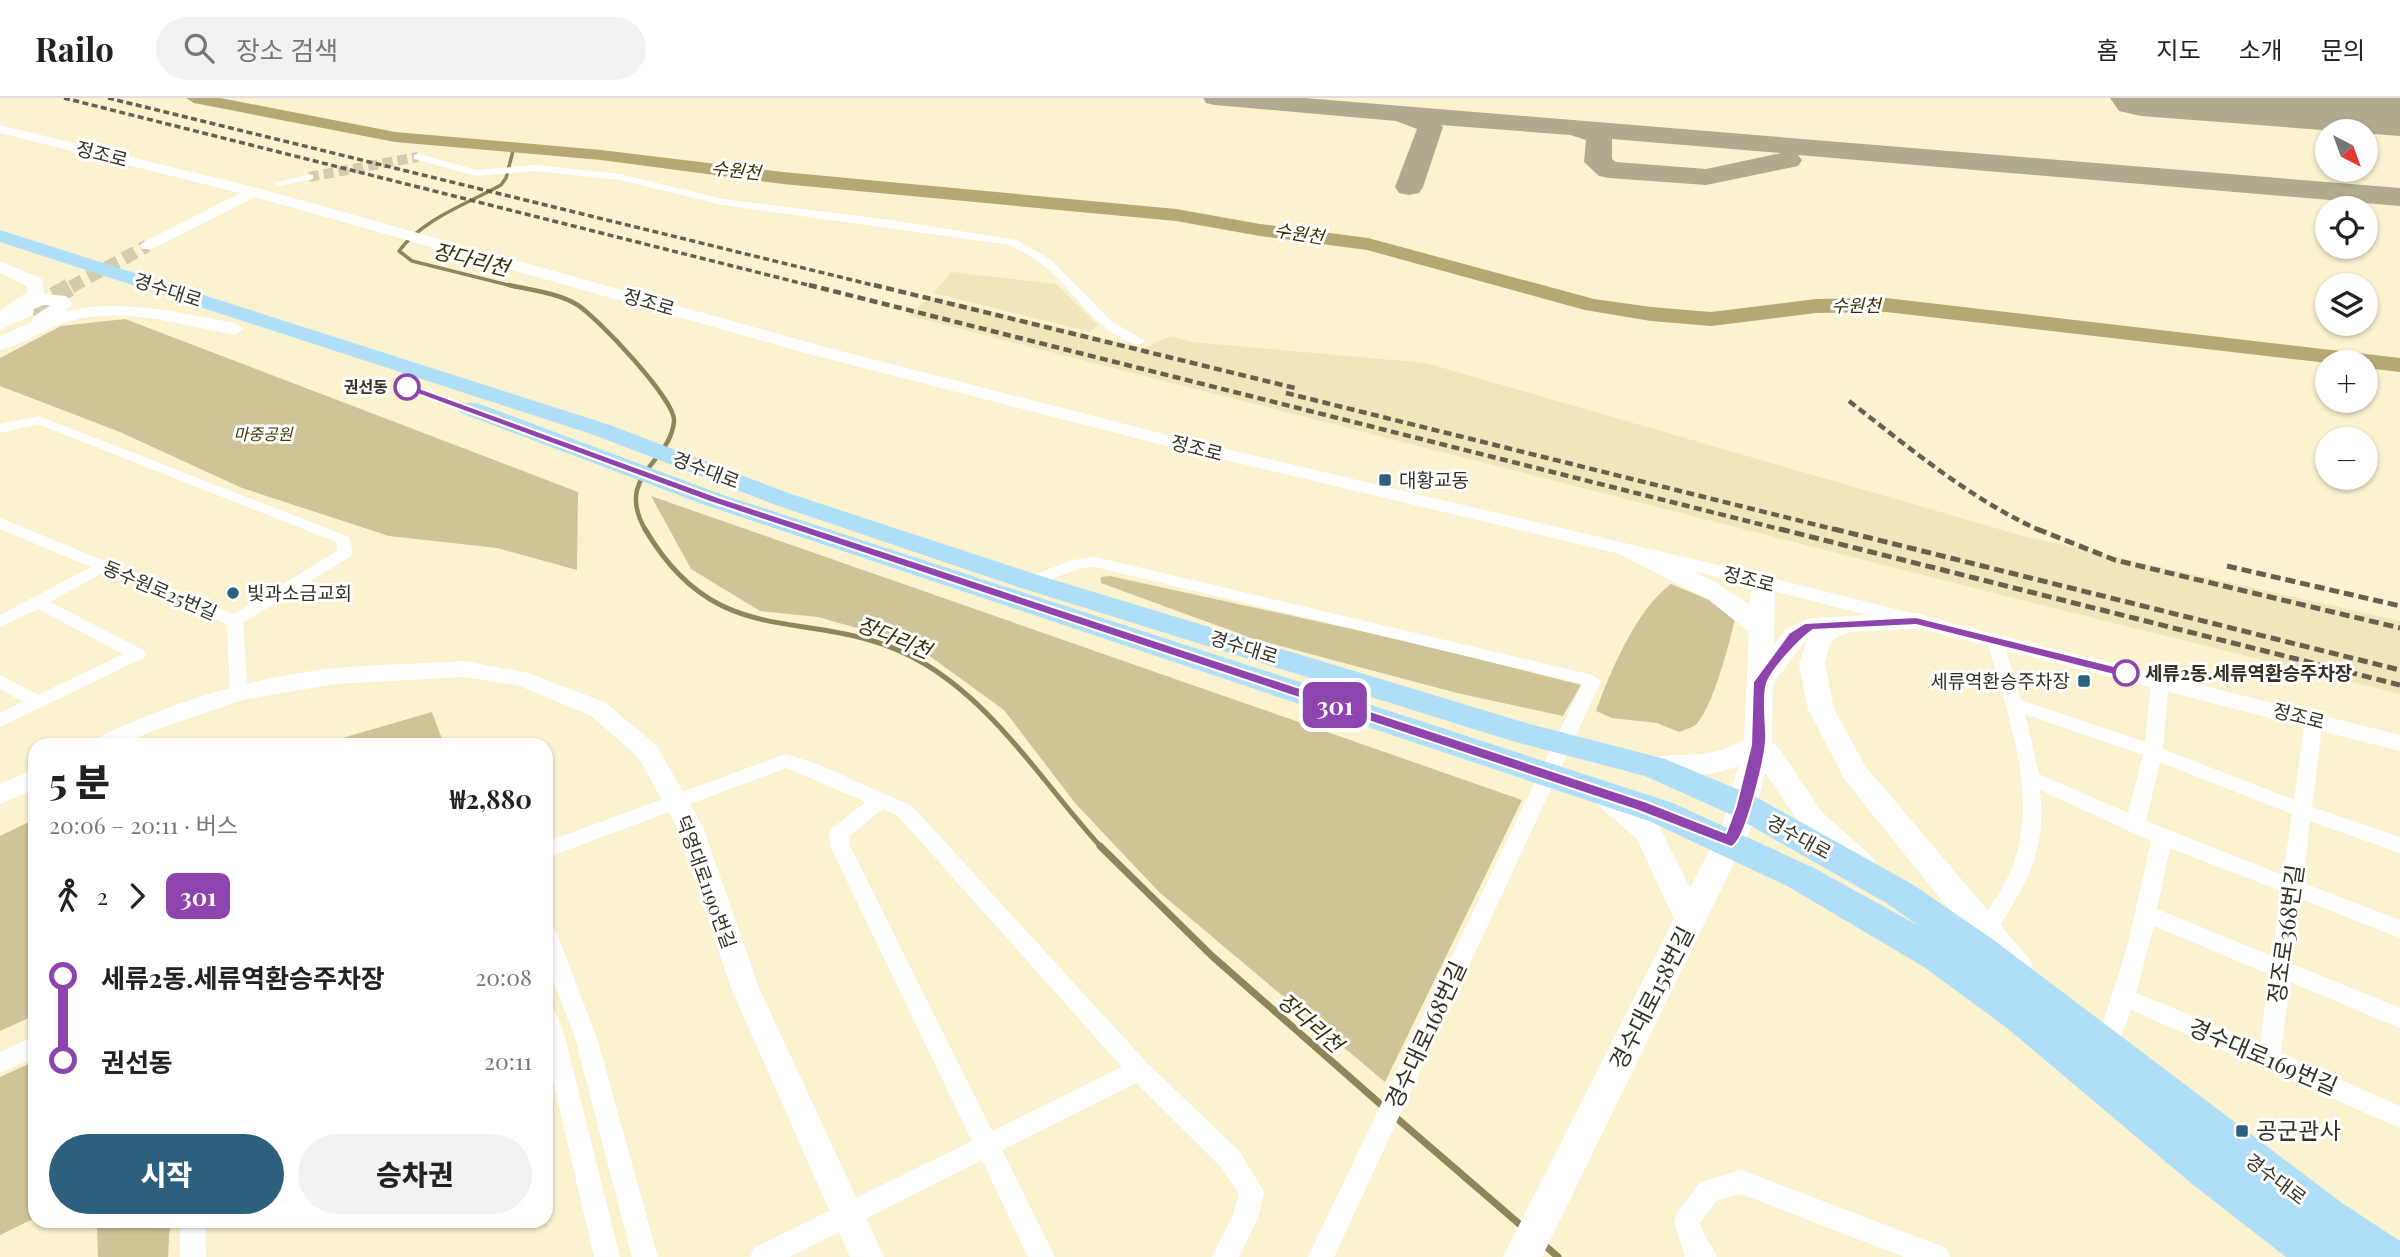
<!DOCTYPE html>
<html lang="ko">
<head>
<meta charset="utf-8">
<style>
  body { margin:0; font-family:"Playfair Display","Noto Sans KR",serif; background:#f2f2f2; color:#222; height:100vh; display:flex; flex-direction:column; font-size:26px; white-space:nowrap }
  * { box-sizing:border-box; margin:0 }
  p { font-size:23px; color:#767676 }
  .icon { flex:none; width:38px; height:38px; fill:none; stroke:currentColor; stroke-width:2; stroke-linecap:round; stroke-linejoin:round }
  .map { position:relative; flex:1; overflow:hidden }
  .side { position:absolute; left:28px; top:640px; width:525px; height:490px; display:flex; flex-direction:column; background:#fff; border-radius:21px; box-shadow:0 2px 5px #0004 }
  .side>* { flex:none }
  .badge { padding:0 14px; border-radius:10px; font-size:24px; line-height:46px }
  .needle { width:46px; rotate:139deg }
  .tools { position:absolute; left:2315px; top:21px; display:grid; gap:14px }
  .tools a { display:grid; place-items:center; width:63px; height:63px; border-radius:50%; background:#fff; box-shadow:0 2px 5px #0004; font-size:35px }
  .map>.badge { position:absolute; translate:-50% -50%; box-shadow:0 0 0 4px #fff }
  .legs { display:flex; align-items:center; gap:10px; height:77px; padding:0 21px; font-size:23px }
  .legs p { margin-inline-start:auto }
  .headline { display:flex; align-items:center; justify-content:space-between; height:119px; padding:0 21px }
  h1 { font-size:38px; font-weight:800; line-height:52px }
  .cta { display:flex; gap:14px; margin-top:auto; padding:14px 21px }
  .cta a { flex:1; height:80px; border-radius:42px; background:#2c607d; color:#fff; font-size:28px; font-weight:800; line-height:80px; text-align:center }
  .cta a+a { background:#f2f2f2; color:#222 }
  ul { padding:0 21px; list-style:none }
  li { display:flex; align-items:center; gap:24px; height:84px; font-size:26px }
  li i { display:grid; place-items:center; width:10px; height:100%; margin:0 9px; background:currentColor }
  li i::after { content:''; width:18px; height:18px; margin:-9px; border:5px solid; border-radius:50%; background:#fff }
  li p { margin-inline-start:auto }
  li:first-child i { background:linear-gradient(#0000 50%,currentColor 0) }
  li:last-child i { background:linear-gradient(currentColor 50%,#0000 0) }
  header { display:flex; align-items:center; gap:42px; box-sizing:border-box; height:98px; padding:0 35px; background:#fff; border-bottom:2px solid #e0e0e0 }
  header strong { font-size:33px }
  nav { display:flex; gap:38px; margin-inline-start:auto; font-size:24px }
  .search { width:490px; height:63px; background:#f2f2f2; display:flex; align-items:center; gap:18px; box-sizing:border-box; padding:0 24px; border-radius:38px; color:#767676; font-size:26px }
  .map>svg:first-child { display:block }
  .built { fill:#f0e6bb }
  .green { fill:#cec498 }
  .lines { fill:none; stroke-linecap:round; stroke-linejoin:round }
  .stream-far3 { stroke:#8f855b; stroke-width:3.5 }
  .stream-far2 { stroke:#8f855b; stroke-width:4.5 }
  .stream-far1 { stroke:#8f855b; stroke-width:5 }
  .stream { stroke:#8f855b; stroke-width:7 }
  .river { fill:#b5a872; fill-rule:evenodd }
  .taxiway { fill:#b0aa8e; fill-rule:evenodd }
  .runway { fill:#b0aa8e; fill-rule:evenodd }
  .minor-tunnel { stroke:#d3ccad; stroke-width:10; stroke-dasharray:10 5; stroke-linecap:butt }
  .tertiary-tunnel-far1 { stroke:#d3ccad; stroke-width:13; stroke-dasharray:13 7; stroke-linecap:butt }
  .tertiary-tunnel { stroke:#d3ccad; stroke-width:18; stroke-dasharray:18 9; stroke-linecap:butt }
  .minor { fill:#fff; fill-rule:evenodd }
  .tertiary { fill:#fff; fill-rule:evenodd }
  .secondary { fill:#fff; fill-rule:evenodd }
  .primary { fill:#afdef9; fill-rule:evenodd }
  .rail-far2 { stroke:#66614e; stroke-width:3.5; stroke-dasharray:6 3.5; stroke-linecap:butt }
  .rail-far1 { stroke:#66614e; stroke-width:4.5; stroke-dasharray:8 4.5; stroke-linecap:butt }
  .rail { stroke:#66614e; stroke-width:5; stroke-dasharray:10 5; stroke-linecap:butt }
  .line-1 { fill:#8e44ad; stroke:#fff; stroke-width:2 }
  .stop-1-dot { fill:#fff; stroke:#8e44ad; stroke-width:3.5 }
  .poi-dot { fill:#2c607d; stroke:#fff; stroke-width:2.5 }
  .labels { text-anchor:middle; stroke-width:6; stroke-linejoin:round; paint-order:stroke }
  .far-stop-label { font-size:16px; font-weight:bold; fill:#353224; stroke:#fff; text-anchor:end }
  .far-park-label { font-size:16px; font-style:italic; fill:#3f3507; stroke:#fff }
  .far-water-label { font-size:18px; font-style:italic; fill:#372d00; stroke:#fff }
  .street-label { font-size:19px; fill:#353224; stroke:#fff }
  .poi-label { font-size:19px; fill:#353224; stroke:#fff; text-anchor:start }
  .stop-label { font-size:19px; font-weight:bold; fill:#353224; stroke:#fff; text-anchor:start }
  .water-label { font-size:21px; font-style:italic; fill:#372d00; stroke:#fff }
  .near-street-label { font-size:23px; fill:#353224; stroke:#fff }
  .near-poi-label { font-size:23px; fill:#353224; stroke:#fff; text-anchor:start }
</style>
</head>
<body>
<header>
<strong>Railo</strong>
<div class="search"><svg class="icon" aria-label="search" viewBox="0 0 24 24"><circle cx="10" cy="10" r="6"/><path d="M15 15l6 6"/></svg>장소 검색</div>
<nav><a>홈</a><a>지도</a><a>소개</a><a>문의</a></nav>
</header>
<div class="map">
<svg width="2400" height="1159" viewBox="0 0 2400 1159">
  <rect width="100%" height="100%" fill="#fbf2cf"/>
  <g class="built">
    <polygon points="952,174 1056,186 1098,227 1090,234 933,195"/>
    <polygon points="932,199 1144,250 1171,238 1192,244 1426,265 2023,438 2400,523 2400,596 2021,502 906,217"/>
  </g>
  <g class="green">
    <polygon points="125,221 578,394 577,472 497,450 389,438 242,390 120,334 0,288 0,260 61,228"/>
    <polygon points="651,398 1522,702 1385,984 1159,794 1075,705 1004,612 913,546 818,519 760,513 691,471"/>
    <polygon points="1110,478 1420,546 1581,587 1563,618 1457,595 1254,541 1101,485 1101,479"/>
    <path d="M1671,486L1722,507L1735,521C1729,546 1714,605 1698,624C1694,630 1686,631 1679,634L1657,625L1612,620L1596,613C1611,572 1636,512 1671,486Z"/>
    <polygon points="432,614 442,641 420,647 281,647 291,644 339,641"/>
    <polygon points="35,721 35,917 0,933 0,738"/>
    <polygon points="35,963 35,1120 0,1137 0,979"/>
    <polygon points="97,1124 170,1124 168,1159 98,1159"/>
  </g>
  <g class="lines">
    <path class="stream-far3" d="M514,49L506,80L501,87C467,106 423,121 399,153L412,163L516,189"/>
    <path class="stream-far2" d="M509,187C531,192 557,195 576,206C595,217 676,302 674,323C671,365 613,377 646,433"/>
    <path class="stream-far1" d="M645,431C723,564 817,501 925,566C998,610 1045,688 1101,749"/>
    <g class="stream">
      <polyline points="1100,748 1212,858 1386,1011"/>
      <polyline points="1393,1017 1524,1130"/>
      <polyline points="1542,1145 1558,1159"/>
    </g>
    <polygon class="river" points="186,0 220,0 395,34 601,52 783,74 1176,111 1260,126 1368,140 1594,201 1651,209 1711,214 1816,201 1886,200 2400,260 2400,274 2366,270 2366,264 2328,265 1886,214 1816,215 1711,228 1651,223 1585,212 1367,152 1260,138 1176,123 783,86 601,62 395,44 194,5"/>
    <path class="taxiway" d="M1203,0H1305L2400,90V108L1798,57L1802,62L1798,68L1706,87L1609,80L1599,78L1584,64L1586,42L1570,37L1441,27L1443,29L1423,89L1419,95L1409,97L1399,95L1395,89L1417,31L1396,23L1215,7L1206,5ZM1612,41L1781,55L1706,71L1616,64L1612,61Z"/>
    <polygon class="runway" points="2110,0 2400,0 2400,38 2141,18 2119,13"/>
    <polyline class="minor-tunnel" points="309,79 418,59"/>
    <polyline class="tertiary-tunnel-far1" points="71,189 147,148"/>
    <polyline class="tertiary-tunnel" points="30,211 74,187"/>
    <g class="minor">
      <path d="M418,56L477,72L535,67L620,76L723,101L890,122L1017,142L1051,162L1111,223L1145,243L1139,247C1095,235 1076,193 1043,167C1033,159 1021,153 1010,147L723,107L620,82L535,73L477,78L414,61V57Z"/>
      <polygon points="309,76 313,77 313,81 279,88 274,85"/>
      <polygon points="39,318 349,439 353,455 351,458 243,525 248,595 245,599 233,599 230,595 227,526 104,474 50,504 143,552 146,556 143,560 0,629 0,615 23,604 0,591 0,577 38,597 123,556 38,511 0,529 0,517 91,469 0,431 0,420 234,516 337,453 336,444 38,326 0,335 0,326"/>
      <polygon points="1095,459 1592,577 1601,583 1334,1159 1308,1159 1582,586 1095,469 1081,470 1031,489 1023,484 1025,480 1073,462"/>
      <path d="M1995,537L2003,543L2021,602L2145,644L2151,584L2154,580H2166L2169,584L2163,651L2294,702L2305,622L2308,618H2320L2323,622L2312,709L2400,739V755L2310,723L2303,785L2400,822V840L2301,801L2292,866L2400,910V930L2290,884L2281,955L2400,1008V1030L2131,912L2114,958L2106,961L2098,958L2095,951L2128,846L2151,743L2040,692C2047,757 2025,785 1994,838L1987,841L1980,838L1976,832C1988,810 2005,790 2013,767C2040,696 2006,612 1987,543ZM2025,616L2143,657L2128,715L2039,676ZM2160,664L2292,716L2283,777L2146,723ZM2170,750L2281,793L2272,858L2157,811ZM2154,828L2269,876L2260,946L2136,895Z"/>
      <path d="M786,656L817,666L912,708L1147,965L1240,1054L1264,1094L1258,1120L1239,1159H1212L1233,1117L1239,1096L1222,1070L1136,985L1002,1052L1055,1159H1028L982,1062L790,1159H750L754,1150L972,1043L830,748L829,735L832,730L866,704L786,670L546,760V744ZM883,711L898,718L1122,969L992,1033L850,748L849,738Z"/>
      <polygon points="546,827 553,830 557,836 597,940 658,1159 632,1159 575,940 546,864"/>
      <polygon points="546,909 554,912 564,935 620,1159 594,1159 546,953"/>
      <polygon points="35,938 35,959 0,975 0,954"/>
      <path d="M1741,1072L1946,1150L1950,1159H1904L1741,1096L1717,1102L1700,1125C1705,1143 1711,1144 1717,1159H1685L1674,1123L1678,1114L1700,1084Z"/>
      <polygon points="180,1124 205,1124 206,1159 180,1159"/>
    </g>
    <g class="tertiary">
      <polygon points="0,27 261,91 825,249 1175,339 1739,472 2400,637 2400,653 1738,484 1167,348 813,257 255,99 152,151 142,151 140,148 142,145 240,95 0,35"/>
      <polygon points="26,209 32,211 34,214 32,217 0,232 0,221"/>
      <path d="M464,563L529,575L606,605L656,647L703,729L759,890L884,1159H850L731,890L677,729L638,659L590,617L517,587L464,579L335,586L242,602L147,635L122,648H89L93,642C168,605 252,579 336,570C379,566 422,566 464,563Z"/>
      <polygon points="35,671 35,691 0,706 0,686"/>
    </g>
    <g class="secondary">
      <path d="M0,163L42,181L44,196L66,198L73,206L66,213C123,200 178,215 235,225L244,231L235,237C182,227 124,208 70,223C46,230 24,246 0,252V238L32,224L33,219L51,207H43L0,227V213L27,194V188L0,175Z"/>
      <path d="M1631,446L1710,481L1750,507L1751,484L1754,479L1763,477L1772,479L1775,484L1774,547L1785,532L1809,520L1916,515L1925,517L1929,523L1925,529L1916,531L1849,534L1835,540L1829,548L1825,566L1834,611L1865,668L2030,862L2034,872L2030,882L2018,886L2006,882L1845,682L1808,611L1799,566L1807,541L1773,585L1772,644L1781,653L1822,714L1872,759L1876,767L1872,775L1861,779L1850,775L1802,730L1765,674L1752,728L1542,1159H1503L1674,821L1637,741L1592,702L1588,695L1592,688L1602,684L1612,688L1658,726L1690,790L1722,728L1738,668C1710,678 1674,685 1644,676L1640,669L1644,662C1681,651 1703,665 1744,642L1749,534L1709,502L1623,458L1619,453L1623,448Z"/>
    </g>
    <polygon class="primary" points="0,132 610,327 791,396 1041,478 1526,625 1665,661 1756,699 1912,786 1991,840 2342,1105 2400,1143 2400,1159 2286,1159 2192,1086 2007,930 1924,869 1789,789 1649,723 705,407 461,315 457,310 461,305 477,305 723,397 1673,705 1814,770 1919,828 1888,806 1732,717 1645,678 1512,643 1021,490 773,406 594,337 0,144"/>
    <g class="rail-far2">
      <polyline points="64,0 816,189"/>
      <polyline points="108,0 881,189"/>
    </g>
    <g class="rail-far1">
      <polyline points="809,187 1787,433"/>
      <polyline points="874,187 1299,291"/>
      <polyline points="1286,295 1841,433"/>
      <path d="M1849,303C1911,351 1970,401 2041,433"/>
    </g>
    <g class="rail">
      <polyline points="1780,431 2400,587"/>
      <polyline points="1834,431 2400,572"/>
      <polyline points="2037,431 2115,462 2400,530"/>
      <polyline points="2227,468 2400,508"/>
    </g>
  </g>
  <path class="line-1" d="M404,287H411L718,399L1647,704L1726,735L1736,708L1751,647L1753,584L1789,535L1805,525L1916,519L2126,571L2133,575L2126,580L1916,527L1813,532C1800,541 1773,570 1767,585C1762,599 1767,628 1766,644C1764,662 1746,745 1731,749L1636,712L710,404L404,291Z"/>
  <g class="stop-1-dot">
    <circle cx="407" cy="289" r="12"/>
    <circle cx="2126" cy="575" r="12"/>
  </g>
  <g class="poi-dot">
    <rect x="1378" y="375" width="14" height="14" rx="3.5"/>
    <circle cx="233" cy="495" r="7"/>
    <rect x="2077" y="576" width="14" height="14" rx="3.5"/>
    <rect x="2235" y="1026" width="14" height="14" rx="3.5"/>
  </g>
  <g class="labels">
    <g class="far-stop-label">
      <text x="388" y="295">권선동</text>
    </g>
    <g class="far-park-label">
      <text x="263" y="342">마중공원</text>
    </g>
    <g class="far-water-label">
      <text transform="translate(736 73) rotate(6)" y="6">수원천</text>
      <text transform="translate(1299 136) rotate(9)" y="6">수원천</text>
      <text x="1856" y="214">수원천</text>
    </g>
    <g class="street-label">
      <text transform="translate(102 56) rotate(14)" y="7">정조로</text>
      <text transform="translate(168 192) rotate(18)" y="7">경수대로</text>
      <text transform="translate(649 204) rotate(16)" y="7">정조로</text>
      <text transform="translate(1197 350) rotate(14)" y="7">정조로</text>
      <text transform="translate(706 372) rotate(21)" y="7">경수대로</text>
      <text transform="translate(1749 481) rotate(14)" y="7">정조로</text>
      <text transform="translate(160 492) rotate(23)" y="7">동수원로25번길</text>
      <text transform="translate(1244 549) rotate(17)" y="7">경수대로</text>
      <text transform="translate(2299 618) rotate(14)" y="7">정조로</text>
      <text transform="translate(1799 739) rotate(29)" y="7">경수대로</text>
      <text transform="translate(706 784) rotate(70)" y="7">덕영대로1190번길</text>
      <text transform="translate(2276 1081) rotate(37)" y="7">경수대로</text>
    </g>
    <g class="poi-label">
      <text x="1399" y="389">대황교동</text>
      <text x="247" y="502">빛과소금교회</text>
      <text x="2070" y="590" text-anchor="end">세류역환승주차장</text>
    </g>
    <g class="stop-label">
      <text x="2145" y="582">세류2동.세류역환승주차장</text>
    </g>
    <g class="water-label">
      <text transform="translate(471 162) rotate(14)" y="7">장다리천</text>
      <text transform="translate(894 540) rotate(22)" y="7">장다리천</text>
      <text transform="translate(1310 925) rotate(41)" y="7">장다리천</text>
    </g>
    <g class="near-street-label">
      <text transform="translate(2286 836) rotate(-82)" y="8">정조로368번길</text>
      <text transform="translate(1652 900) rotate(-63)" y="8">경수대로158번길</text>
      <text transform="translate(1426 937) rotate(-65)" y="8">경수대로168번길</text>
      <text transform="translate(2263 959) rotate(23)" y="8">경수대로169번길</text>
    </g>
    <g class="near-poi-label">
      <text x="2256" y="1041">공군관사</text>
    </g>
  </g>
</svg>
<div class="tools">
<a><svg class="needle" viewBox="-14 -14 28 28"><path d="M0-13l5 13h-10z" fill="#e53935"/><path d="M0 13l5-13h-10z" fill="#767676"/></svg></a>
<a><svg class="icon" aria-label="locate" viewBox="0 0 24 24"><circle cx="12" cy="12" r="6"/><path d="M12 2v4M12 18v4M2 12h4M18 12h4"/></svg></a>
<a><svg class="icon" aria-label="layers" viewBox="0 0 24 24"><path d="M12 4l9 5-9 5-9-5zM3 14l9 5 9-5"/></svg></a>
<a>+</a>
<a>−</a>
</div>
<b class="badge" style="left:1335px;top:607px;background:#8e44ad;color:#fff">301</b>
<section class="side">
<div class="headline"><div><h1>5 분</h1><p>20:06 – 20:11 · 버스</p></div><b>₩2,880</b></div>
<div class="legs"><svg class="icon" aria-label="walk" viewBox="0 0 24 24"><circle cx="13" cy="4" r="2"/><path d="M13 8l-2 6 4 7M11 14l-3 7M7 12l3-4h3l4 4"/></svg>2<svg class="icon" aria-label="forward" viewBox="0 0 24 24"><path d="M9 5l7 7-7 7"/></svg><b class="badge" style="background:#8e44ad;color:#fff">301</b></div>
<ul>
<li><i style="color:#8e44ad"></i><b>세류2동.세류역환승주차장</b><p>20:08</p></li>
<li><i style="color:#8e44ad"></i><b>권선동</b><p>20:11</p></li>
</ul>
<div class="cta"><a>시작</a><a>승차권</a></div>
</section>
</div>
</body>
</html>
